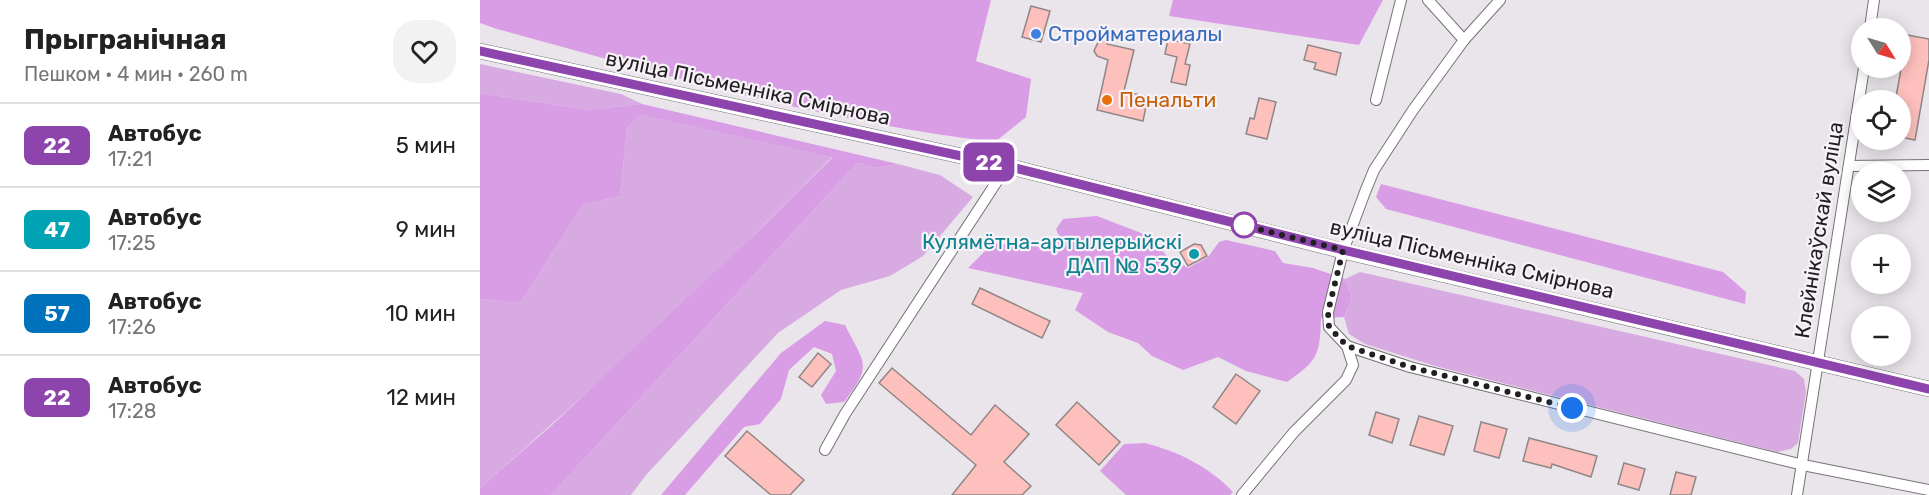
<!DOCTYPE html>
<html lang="ru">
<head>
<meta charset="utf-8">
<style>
  body { margin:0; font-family:Rubik,sans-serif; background:#f2f2f2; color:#222; height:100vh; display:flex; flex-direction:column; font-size:22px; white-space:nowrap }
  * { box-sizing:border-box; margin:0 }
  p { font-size:20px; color:#767676 }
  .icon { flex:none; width:33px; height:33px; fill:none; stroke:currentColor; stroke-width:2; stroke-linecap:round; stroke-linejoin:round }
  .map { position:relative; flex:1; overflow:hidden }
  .details { display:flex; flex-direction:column; background:#fff; width:480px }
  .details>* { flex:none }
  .badge { padding:0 12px; border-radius:9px; font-size:21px; line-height:39px }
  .needle { width:39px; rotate:127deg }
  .controls { position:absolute; left:1371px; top:18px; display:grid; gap:12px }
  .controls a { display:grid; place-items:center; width:60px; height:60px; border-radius:50%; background:#fff; box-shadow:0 3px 15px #0003; font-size:30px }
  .you { position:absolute; width:30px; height:30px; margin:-15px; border:4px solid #fff; border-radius:50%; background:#1a73e8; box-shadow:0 0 0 9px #1a73e833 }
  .map>.badge { position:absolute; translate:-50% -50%; box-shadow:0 0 0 3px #fff }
  .round { display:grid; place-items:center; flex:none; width:63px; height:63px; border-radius:24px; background:#f2f2f2 }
  .head { display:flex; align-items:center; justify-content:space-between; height:102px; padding:0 24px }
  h1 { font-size:28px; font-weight:700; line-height:45px }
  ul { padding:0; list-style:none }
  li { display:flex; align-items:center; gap:18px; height:84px; padding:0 24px; border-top:2px solid #e0e0e0 }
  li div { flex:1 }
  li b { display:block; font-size:22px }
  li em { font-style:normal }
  li .badge { min-width:66px; font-weight:700; text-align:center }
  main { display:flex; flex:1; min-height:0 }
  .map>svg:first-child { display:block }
  .green { fill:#d8aae2 }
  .forest { fill:#d99de6 }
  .building { fill:#fec0bd; stroke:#8f8686; stroke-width:1.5 }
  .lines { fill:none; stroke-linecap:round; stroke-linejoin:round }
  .street-casing { stroke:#767177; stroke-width:12 }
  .secondary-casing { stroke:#767177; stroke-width:16 }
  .street { stroke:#fff; stroke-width:10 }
  .secondary { stroke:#fff; stroke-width:15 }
  .line-casing { stroke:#fff; stroke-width:14 }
  .line { stroke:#8e44ad; stroke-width:9 }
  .walk { stroke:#211f21; stroke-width:6; stroke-dasharray:0 10.8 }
  .shop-dot { fill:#3f7fe0; stroke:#f7f2f8; stroke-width:2 }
  .food-dot { fill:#e8710a; stroke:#f7f2f8; stroke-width:2 }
  .stop-dot { fill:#fff; stroke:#8e44ad; stroke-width:3 }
  .culture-dot { fill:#0f9aa8; stroke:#f7f2f8; stroke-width:2 }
  .labels { text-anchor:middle; stroke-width:4.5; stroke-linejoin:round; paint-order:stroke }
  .shop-label { font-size:21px; fill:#366cbe; stroke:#f7f2f8; text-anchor:start }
  .street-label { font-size:21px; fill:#211f21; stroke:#f7f2f8 }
  .food-label { font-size:21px; fill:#c56008; stroke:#f7f2f8; text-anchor:start }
  .culture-label { font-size:21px; fill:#0d838f; stroke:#f7f2f8; text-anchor:end }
</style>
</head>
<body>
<main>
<section class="details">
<div class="head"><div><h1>Прыгранічная</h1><p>Пешком · 4 мин · 260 m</p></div><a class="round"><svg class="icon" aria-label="heart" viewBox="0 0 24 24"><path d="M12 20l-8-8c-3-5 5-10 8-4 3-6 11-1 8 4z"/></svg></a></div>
<ul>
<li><span class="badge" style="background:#8e44ad;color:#fff">22</span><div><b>Автобус</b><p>17:21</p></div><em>5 мин</em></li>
<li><span class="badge" style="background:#00a3b4;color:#fff">47</span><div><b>Автобус</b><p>17:25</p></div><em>9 мин</em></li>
<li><span class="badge" style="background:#0072bc;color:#fff">57</span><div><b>Автобус</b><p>17:26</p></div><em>10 мин</em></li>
<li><span class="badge" style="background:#8e44ad;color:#fff">22</span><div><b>Автобус</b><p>17:28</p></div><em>12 мин</em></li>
</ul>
</section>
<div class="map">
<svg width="1449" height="495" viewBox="0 0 1449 495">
  <rect width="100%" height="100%" fill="#eae5eb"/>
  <g class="green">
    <polygon points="0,64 141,94 162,104 107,110 0,93"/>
    <path d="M160,113L353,156C239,271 121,382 0,488V299L40,303L103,205L140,196L147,128Z"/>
    <polygon points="377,163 396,168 418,164 460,175 493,197 443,256 410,276 361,290 298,333 166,475 151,495 71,495"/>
    <polygon points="880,272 1315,371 1324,379 1326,392 1318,443 1311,449 1297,452 955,366 885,344 869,334 864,317 872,298 865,279"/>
  </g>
  <g class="forest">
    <path d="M0,0H511L496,61L551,79L546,117L515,142C345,122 181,74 17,29L0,23Z"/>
    <polygon points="693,0 903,0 879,45 689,16"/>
    <polygon points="0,93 107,110 162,104 418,164 396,168 377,163 71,495 0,495 0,488 71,426 277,232 353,157 160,114 147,128 140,196 103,205 40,303 0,299"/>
    <polygon points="901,184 1243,272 1266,292 1265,304 906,209 896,197"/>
    <path d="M617,216L669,236L687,256L708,268L728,257L739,242L746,240L795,251L803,263L833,268L865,279L872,298L864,317L841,318C840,356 837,361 807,382L766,371L738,357L703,370L672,356L658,343L628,332L595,310L603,293L488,268L513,243L577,248L580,238L576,229L583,219Z"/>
    <path d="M345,321L365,325C385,365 393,364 364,402L346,404L341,395L356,371L352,354L334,347L309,370L301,399L280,424L264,427L205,495H181L301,353Z"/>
    <path d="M665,443C699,452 728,466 753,492L750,495H646L620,471L644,444Z"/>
  </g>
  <g class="building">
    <polygon points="551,6 570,11 561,42 542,37"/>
    <polygon points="1427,35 1449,39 1449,60 1435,140 1420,137 1420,98 1416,97"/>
    <polygon points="620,38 628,40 627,44 654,50 644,91 668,97 663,121 617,110 628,60 617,56 614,51"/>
    <polygon points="688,39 710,44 705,64 710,65 706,85 691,82 697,57 685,54"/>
    <polygon points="828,45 861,53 856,75 834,69 836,63 824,60"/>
    <polygon points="779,98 796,102 787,139 766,134 770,118 774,119"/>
    <polygon points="714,244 721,245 727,256 708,266 700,252"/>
    <polygon points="500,288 570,321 562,338 492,304"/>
    <polygon points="338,353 351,364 332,387 319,377"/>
    <polygon points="412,368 491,435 515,405 549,434 524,462 551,486 542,495 472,495 496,465 399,383"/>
    <polygon points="756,374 780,391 756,424 733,407"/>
    <polygon points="597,402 640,442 619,465 576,425"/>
    <polygon points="896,412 919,419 912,443 889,435"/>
    <polygon points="939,416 973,426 964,455 930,445"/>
    <polygon points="1001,422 1027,429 1019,458 994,451"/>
    <polygon points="267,431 324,480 310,495 291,495 245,456"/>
    <polygon points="1049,438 1117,456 1111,477 1072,464 1071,468 1043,461"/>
    <polygon points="1144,463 1165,469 1159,490 1138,484"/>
    <polygon points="1196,472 1216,477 1211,495 1190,495"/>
  </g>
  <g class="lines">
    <defs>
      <g id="street">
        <polyline points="948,0 984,40"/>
        <polyline points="1390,28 1394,0"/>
        <polyline points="896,100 921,0"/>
        <polyline points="1369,166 1449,165"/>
        <polyline points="867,346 930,367 1323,465 1449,490"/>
        <polyline points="345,450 365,414 527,166"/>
        <polyline points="762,495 814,432 866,380 873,365 867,346 849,327 848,312 863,251 885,192 894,170 933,110 984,40 1020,0"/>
        <polyline points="1317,495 1384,68"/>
      </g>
      <polyline id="secondary" points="0,51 527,166 863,251 1449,389"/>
    </defs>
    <use href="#street" class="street-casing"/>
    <use href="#secondary" class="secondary-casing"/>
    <use href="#street" class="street"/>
    <use href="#secondary" class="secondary"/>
  </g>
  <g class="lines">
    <defs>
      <polyline id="line" points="0,51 527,166 863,250 1449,389"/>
    </defs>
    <use href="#line" class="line-casing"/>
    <use href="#line" class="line"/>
    <polyline class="walk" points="764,225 762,225 863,250 848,312 849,327 867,346 930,367 1092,408"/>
  </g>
  <circle class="shop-dot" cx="556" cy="34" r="6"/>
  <circle class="food-dot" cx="627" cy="100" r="6"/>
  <circle class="stop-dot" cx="764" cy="225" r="12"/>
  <circle class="culture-dot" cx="714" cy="254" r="6"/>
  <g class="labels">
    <g class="shop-label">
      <text x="568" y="41">Стройматериалы</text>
    </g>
    <g class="street-label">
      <text transform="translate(268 88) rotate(12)" y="7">вуліца Пісьменніка Смірнова</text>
      <text transform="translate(1339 230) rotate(-81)" y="7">Клейнікаўскай вуліца</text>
      <text transform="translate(992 259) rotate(13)" y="7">вуліца Пісьменніка Смірнова</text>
    </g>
    <g class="food-label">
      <text x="639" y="107">Пенальти</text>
    </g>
    <g class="culture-label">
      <text x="702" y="249">Кулямётна-артылерыйскі<tspan x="702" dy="24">ДАП № 539</tspan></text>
    </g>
  </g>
</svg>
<div class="controls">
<a><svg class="needle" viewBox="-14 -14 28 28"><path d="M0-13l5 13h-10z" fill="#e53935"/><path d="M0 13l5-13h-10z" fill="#767676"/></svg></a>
<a><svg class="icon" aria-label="locate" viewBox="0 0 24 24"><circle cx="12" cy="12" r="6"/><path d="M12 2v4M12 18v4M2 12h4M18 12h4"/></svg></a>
<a><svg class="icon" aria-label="layers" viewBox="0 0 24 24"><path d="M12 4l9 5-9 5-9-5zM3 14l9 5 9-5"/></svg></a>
<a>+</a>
<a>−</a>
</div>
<div class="you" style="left:1092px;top:408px"></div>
<b class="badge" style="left:509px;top:162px;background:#8e44ad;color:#fff">22</b>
</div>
</main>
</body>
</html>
